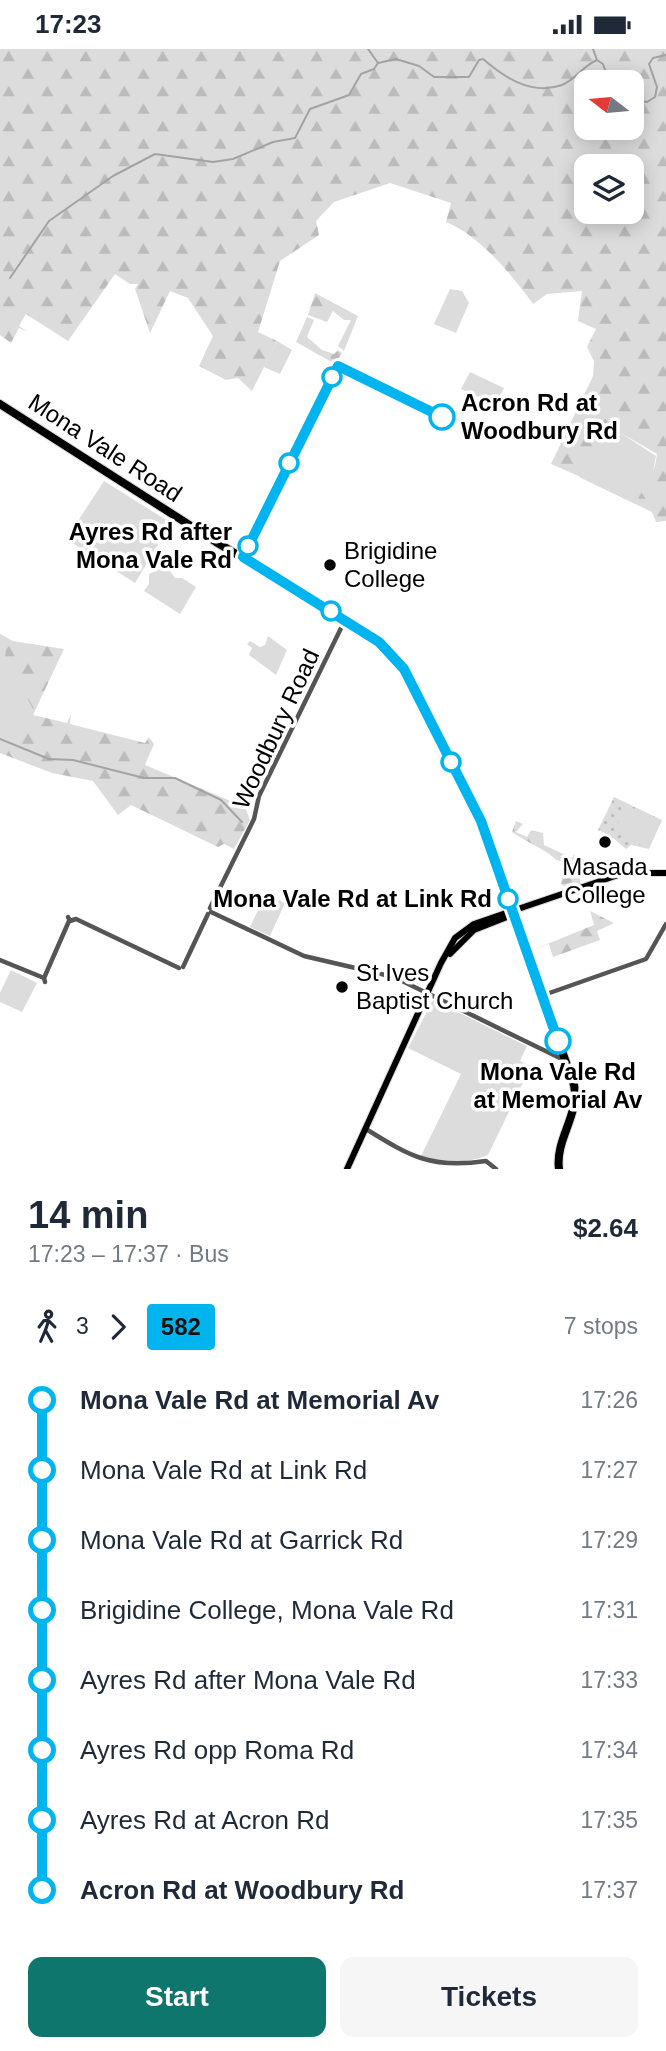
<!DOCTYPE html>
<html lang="en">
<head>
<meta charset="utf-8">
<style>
  body { margin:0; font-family:Arial,sans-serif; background:#f6f6f7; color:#1f2937; height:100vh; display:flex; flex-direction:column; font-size:26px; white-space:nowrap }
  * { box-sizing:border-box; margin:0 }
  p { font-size:23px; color:#747a83 }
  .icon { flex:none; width:38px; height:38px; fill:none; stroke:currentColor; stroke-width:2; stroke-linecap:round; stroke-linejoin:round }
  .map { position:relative; height:1120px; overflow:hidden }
  .panel { display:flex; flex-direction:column; background:#fff; flex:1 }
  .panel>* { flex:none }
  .badge { padding:0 14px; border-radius:5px; font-size:24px; line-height:46px }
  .needle { width:46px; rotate:286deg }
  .tools { position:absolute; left:574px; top:21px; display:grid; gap:14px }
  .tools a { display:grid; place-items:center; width:70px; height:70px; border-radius:14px; background:#fff; box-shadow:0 4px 18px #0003; font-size:35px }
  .map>.badge { position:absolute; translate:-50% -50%; box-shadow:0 0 0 4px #fff }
  .legs { display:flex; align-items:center; gap:10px; height:77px; padding:0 28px; font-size:23px }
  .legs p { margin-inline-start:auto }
  .summary { display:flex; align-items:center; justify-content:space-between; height:119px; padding:0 28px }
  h1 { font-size:38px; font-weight:700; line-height:52px }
  .action { display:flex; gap:14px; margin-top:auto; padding:14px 28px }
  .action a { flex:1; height:80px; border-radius:14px; background:#0f766e; color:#fff; font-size:28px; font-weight:700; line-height:80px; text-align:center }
  .action a+a { background:#f6f6f7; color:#1f2937 }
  ul { padding:0 28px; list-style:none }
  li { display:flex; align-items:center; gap:24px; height:70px; font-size:26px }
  li i { display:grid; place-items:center; width:10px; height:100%; margin:0 9px; background:currentColor }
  li i::after { content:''; width:18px; height:18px; margin:-9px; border:5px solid; border-radius:50%; background:#fff }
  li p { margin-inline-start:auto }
  li:first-child i { background:linear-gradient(#0000 50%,currentColor 0) }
  li:last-child i { background:linear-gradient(currentColor 50%,#0000 0) }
  .status { display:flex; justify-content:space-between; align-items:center; height:49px; padding:0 35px; background:#fff; direction:ltr }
  .status svg { height:19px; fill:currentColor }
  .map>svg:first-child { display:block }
  .grass { fill:url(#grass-dots) }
  .forest { fill:url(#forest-firs); fill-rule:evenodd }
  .green { fill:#dcdcdc }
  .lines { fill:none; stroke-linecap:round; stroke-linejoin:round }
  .stream { stroke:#a3a3a3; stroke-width:2 }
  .major-casing { stroke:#dbdbdb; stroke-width:8 }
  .highway-casing { stroke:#dbdbdb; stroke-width:10 }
  .minor { stroke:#555; stroke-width:4.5 }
  .major { stroke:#000; stroke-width:6 }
  .highway { stroke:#000; stroke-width:8 }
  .line-1-casing { stroke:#fff; stroke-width:16 }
  .line-1 { stroke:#00b5ef; stroke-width:10 }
  .stop-1-dot { fill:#fff; stroke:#00b5ef; stroke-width:3.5 }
  .poi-dot { fill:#000; stroke:#fff; stroke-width:2.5 }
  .labels { text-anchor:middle; stroke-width:7; stroke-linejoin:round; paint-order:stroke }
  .stop-label { font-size:24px; font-weight:bold; fill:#000; stroke:#fff; text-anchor:end }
  .street-label { font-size:24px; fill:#000; stroke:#fff }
  .poi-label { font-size:24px; fill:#000; stroke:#fff; text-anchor:start }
</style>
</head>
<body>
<div class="status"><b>17:23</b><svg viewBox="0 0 49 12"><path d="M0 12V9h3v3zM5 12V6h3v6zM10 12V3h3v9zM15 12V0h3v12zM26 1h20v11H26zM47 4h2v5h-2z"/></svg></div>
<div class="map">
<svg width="666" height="1120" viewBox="0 0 666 1120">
  <defs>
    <pattern id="grass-dots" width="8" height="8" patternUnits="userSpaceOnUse" patternTransform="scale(1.75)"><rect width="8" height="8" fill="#dcdcdc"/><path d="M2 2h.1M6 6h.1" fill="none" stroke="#bbb" stroke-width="1.8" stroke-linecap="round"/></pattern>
    <pattern id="forest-firs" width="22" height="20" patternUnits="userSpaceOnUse" patternTransform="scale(1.75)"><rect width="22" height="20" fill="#dcdcdc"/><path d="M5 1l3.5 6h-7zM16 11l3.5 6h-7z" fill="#bbb"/></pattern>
  </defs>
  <rect width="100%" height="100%" fill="#fff"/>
  <polygon class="grass" points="614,748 662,771 649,800 631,796 626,800 613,789 606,794 605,784 598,781"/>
  <g class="forest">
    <path d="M0,0H666V472L656,473L652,463L608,442L611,434C638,438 653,439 657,405L621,384L589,415L581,428L551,415L593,327L594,312L587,298L596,280L578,272L582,242L547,245L533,255C513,227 479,186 446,173L451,154L390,134L334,153L316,172L319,186L280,212L258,283L277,292L252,342L238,329L226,331L199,317L213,287L188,249L170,242L150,284L135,240L138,235H130L115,225L68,292L26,265L19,277L28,283L19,279L11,294L0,286ZM586,33H632V79H586ZM586,117H632V163H586Z"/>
    <polygon points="315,244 358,267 344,302 338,297 351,271 344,271 333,262 327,273 308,266"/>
    <polygon points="307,268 314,271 307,288 322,301 334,305 338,301 342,304 335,315 296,293"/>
    <polygon points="0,585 13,592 64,600 33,666 67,674 71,665 70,675 145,694 149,688 154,695 145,716 245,758 250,771 234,800 224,795 218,798 131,756 118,766 93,732 52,724 0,704"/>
    <path d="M516,772L523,775L516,783L527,788L531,781L543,784L544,796L572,809L574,805L581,835L568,840L561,835L563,823L575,821V816L556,811C548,802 525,792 512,783Z"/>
    <polygon points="590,862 614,874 597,882 600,891 553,908 549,895 530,902 594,876"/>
  </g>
  <g class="green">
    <polygon points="450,240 462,242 469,254 456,284 434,275"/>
    <polygon points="277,292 292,301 280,325 264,318"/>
    <polygon points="470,323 504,339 496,356 461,340"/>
    <polygon points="621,384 656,407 652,427 645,434 654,447 647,452 638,438 626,441 611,435 608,442 579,428 603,390"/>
    <polygon points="104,432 171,474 135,534 66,490"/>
    <polygon points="159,520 170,522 175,529 182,529 196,538 180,565 144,542 149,535 149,525"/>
    <polygon points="0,586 8,589 5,607 34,662 16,700 0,690"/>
    <polygon points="268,587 287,601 276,626 249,606 252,599 247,595 250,592 260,598 265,596"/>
    <polygon points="626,756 661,772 648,799 614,783"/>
    <polygon points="259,851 275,859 279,851 285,854 270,887 250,878 261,855"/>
    <polygon points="11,921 37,934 22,963 0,953 0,944"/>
    <path d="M433,951L527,997L520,1012L531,1017L488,1106C466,1115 443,1114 421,1107L461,1025L408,999Z"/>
  </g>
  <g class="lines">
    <g class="stream">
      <path d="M368,0L378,14L396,10L419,17L434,28H469L479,11L483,10C504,28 531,47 562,36C575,31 584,16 597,11L603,15L609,33"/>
      <polyline points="593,0 597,11"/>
      <polyline points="632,50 647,53 655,48 657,38 649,15 653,9 666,6"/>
      <polyline points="10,229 49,172 113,127 155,105 213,113 233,110 273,93 295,89 310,60 349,46 361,25 374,20 378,14"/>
      <polyline points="0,690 49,710 73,711 144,729 175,729 221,751 242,773"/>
    </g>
    <defs>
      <g id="major">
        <polyline points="450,905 474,881 507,868"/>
        <polyline points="347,1120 441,914 455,889 474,875 624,824 666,824"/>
      </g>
      <path id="highway" d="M0,355L216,493L343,569L379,593L398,611L481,772L574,1036C580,1066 555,1090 559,1120"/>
    </defs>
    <use href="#major" class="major-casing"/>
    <use href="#highway" class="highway-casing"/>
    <g class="minor">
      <polyline points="210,859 254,770 259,747 345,571"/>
      <polyline points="211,863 304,907 394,928 564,1011"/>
      <polyline points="68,868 70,872 76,870 179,919"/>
      <polyline points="0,911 44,929 45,933"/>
      <polyline points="183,918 208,865"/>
      <polyline points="44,929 69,872"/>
      <polyline points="538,948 646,910 666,875"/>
      <path d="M366,1080C411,1108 432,1120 486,1112L496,1120"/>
    </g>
    <use href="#major" class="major"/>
    <use href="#highway" class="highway"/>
  </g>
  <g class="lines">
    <defs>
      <polyline id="line-1" points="442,368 338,317 243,508 379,593 404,620 481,772 558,992"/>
    </defs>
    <use href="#line-1" class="line-1-casing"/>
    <use href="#line-1" class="line-1"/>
  </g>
  <g class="stop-1-dot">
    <circle cx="332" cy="328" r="9"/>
    <circle cx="442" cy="368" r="12"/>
    <circle cx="289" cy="414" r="9"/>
    <circle cx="248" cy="497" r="9"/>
    <circle cx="331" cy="562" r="9"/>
    <circle cx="451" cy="713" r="9"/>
    <circle cx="508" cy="850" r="9"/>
    <circle cx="558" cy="992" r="12"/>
  </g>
  <g class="poi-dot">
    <circle cx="330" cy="516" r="7"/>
    <circle cx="605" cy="793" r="7"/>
    <circle cx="342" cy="938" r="7"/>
  </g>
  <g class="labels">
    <g class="stop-label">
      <text x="461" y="362" text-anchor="start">Acron Rd at<tspan x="461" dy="28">Woodbury Rd</tspan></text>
      <text x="232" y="491">Ayres Rd after<tspan x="232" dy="28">Mona Vale Rd</tspan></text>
      <text x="492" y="858">Mona Vale Rd at Link Rd</text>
      <text x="558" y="1031" text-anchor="middle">Mona Vale Rd<tspan x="558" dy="28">at Memorial Av</tspan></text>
    </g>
    <g class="street-label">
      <text transform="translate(105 399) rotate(33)" y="8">Mona Vale Road</text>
      <text transform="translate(276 680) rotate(-65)" y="8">Woodbury Road</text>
    </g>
    <g class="poi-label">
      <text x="344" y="510">Brigidine<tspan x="344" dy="28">College</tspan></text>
      <text x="605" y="826" text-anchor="middle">Masada<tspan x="605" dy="28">College</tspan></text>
      <text x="356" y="932">St Ives<tspan x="356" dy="28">Baptist Church</tspan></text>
    </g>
  </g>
</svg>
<div class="tools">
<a><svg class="needle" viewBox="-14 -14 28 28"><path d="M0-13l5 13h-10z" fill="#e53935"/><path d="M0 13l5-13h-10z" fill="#747a83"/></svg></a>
<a><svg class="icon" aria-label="layers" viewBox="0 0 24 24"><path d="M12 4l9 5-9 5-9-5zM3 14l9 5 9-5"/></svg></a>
</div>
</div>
<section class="panel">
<div class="summary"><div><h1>14 min</h1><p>17:23 – 17:37 · Bus</p></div><b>$2.64</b></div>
<div class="legs"><svg class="icon" aria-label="walk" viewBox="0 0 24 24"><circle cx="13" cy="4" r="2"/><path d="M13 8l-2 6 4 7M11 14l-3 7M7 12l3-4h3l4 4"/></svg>3<svg class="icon" aria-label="forward" viewBox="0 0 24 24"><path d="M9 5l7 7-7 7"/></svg><b class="badge" style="background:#00b5ef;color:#111">582</b><p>7 stops</p></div>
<ul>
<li><i style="color:#00b5ef"></i><b>Mona Vale Rd at Memorial Av</b><p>17:26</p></li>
<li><i style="color:#00b5ef"></i><span>Mona Vale Rd at Link Rd</span><p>17:27</p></li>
<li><i style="color:#00b5ef"></i><span>Mona Vale Rd at Garrick Rd</span><p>17:29</p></li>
<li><i style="color:#00b5ef"></i><span>Brigidine College, Mona Vale Rd</span><p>17:31</p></li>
<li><i style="color:#00b5ef"></i><span>Ayres Rd after Mona Vale Rd</span><p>17:33</p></li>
<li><i style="color:#00b5ef"></i><span>Ayres Rd opp Roma Rd</span><p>17:34</p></li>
<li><i style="color:#00b5ef"></i><span>Ayres Rd at Acron Rd</span><p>17:35</p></li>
<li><i style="color:#00b5ef"></i><b>Acron Rd at Woodbury Rd</b><p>17:37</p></li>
</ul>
<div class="action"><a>Start</a><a>Tickets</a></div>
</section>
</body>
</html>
